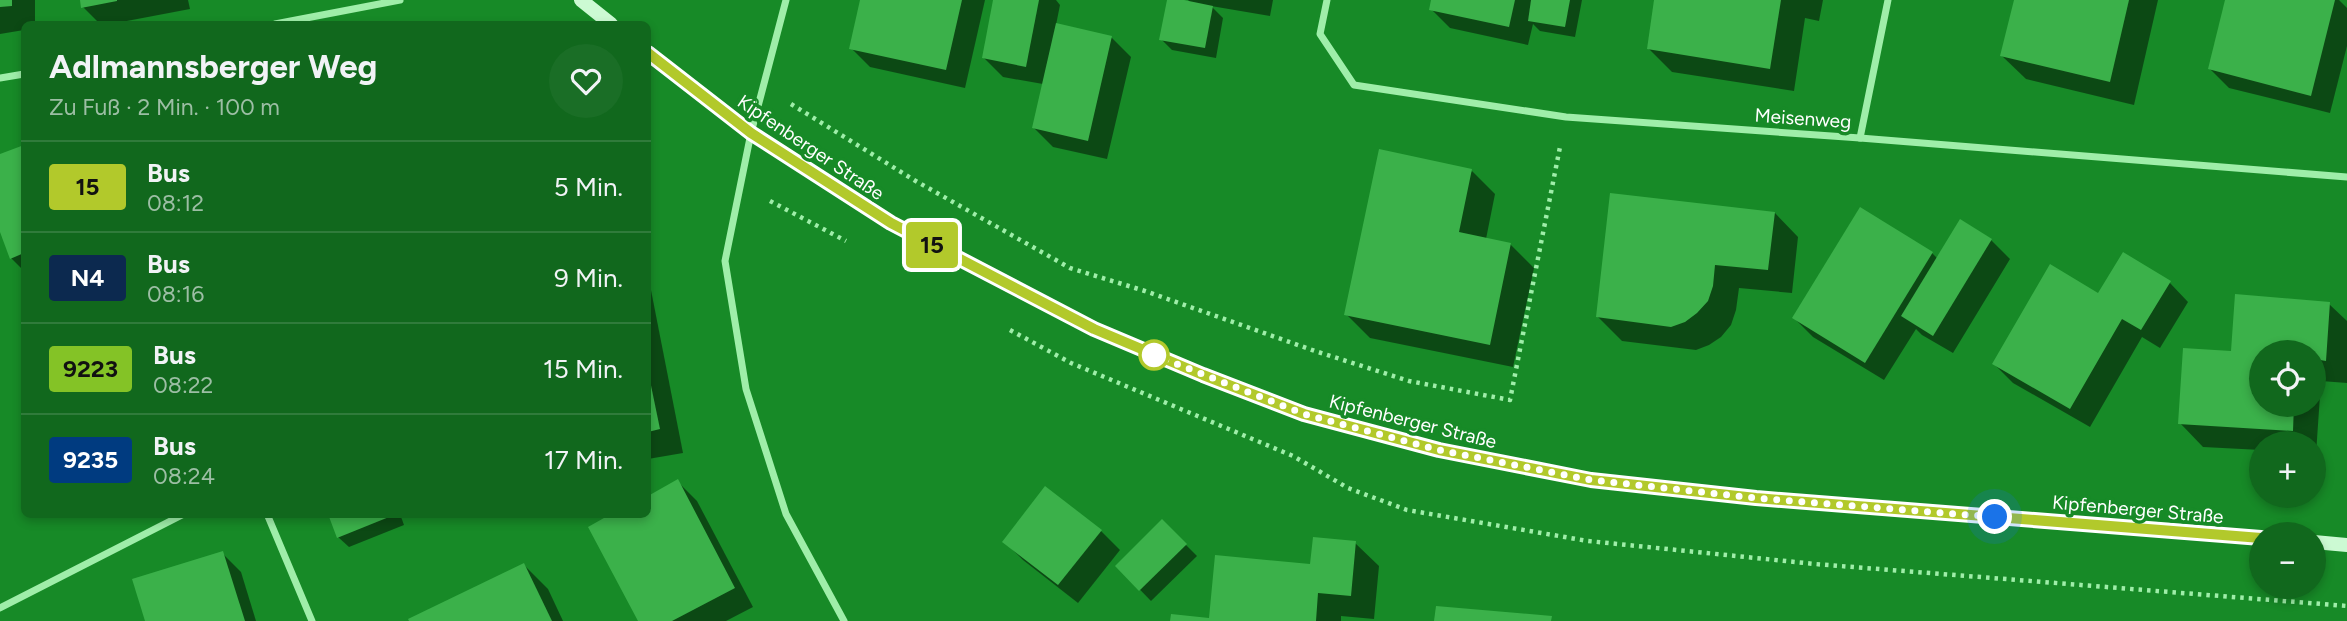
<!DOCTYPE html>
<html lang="de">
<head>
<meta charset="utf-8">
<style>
  body { margin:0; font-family:Figtree,sans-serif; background:#1a6e26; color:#f1f3f6; height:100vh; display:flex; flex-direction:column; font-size:26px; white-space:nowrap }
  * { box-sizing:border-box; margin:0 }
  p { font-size:23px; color:#9cbea4 }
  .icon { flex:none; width:38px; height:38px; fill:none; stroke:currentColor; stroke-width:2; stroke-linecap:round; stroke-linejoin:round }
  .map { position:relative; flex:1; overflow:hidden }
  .panel { position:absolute; left:21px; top:21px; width:630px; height:497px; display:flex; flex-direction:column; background:#11681d; border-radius:10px; box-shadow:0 4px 10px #0003 }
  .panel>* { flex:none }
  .badge { padding:0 14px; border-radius:5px; font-size:24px; line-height:46px }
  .fabs { position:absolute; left:2249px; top:340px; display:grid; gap:14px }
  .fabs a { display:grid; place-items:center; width:77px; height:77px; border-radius:50%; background:#11681d; box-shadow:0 4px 10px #0003; font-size:35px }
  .you { position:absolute; width:35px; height:35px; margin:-18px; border:5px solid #fff; border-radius:50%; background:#1a73e8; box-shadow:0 0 0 10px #1a73e833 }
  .map>.badge { position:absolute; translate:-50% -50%; box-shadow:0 0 0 4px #fff }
  .round { display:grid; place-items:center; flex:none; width:74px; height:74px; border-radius:37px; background:#1a6e26 }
  .summary { display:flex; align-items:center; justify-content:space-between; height:119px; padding:0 28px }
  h1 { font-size:33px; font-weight:700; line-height:52px }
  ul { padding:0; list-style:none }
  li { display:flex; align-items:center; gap:21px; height:91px; padding:0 28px; border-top:2px solid #307b3b }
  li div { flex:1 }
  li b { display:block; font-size:26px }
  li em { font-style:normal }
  li .badge { min-width:77px; font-weight:700; text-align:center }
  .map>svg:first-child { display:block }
  .shadow { fill:#0007; fill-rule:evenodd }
  .building { fill:#3bb14a }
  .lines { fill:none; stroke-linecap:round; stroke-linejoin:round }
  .path { stroke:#9feea9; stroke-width:4.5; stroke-dasharray:3.5 5; stroke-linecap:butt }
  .street { stroke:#9feea9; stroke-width:7 }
  .secondary { stroke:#ccfad3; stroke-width:14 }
  .line-casing { stroke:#fff; stroke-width:16 }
  .line { stroke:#b2c92b; stroke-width:10 }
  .walk { stroke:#fff; stroke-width:7; stroke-dasharray:0 12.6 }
  .stop-dot { fill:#fff; stroke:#b2c92b; stroke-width:3.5 }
  .labels { text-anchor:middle; stroke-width:7; stroke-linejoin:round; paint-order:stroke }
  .street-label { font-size:19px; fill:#fff; stroke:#178a27 }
</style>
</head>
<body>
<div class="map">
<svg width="2347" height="621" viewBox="0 0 2347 621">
  <rect width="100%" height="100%" fill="#178a27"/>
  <g class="shadow">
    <polygon points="0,0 35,0 35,24 24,24 24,30 0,34"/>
    <polygon points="81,0 188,0 190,9 111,24 100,24 83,7"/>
    <polygon points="862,0 985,0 965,88 870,67 851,48"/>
    <polygon points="995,0 1056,0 1060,5 1056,25 1112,38 1131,57 1107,159 1053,147 1034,128 1043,84 1003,77 984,58"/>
    <polygon points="1168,0 1191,3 1188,0 1273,0 1270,16 1211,6 1223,18 1216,58 1172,50 1161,39"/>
    <polygon points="1433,0 1582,0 1575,37 1540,31 1533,24 1528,45 1450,28 1431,9"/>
    <polygon points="1656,0 1823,0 1819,21 1805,18 1794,91 1672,72 1648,48"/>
    <polygon points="2016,0 2158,0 2134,105 2026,79 2002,56"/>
    <polygon points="2227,0 2339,0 2347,8 2347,46 2330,113 2229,88 2210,69"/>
    <polygon points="24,147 24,271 11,258 0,226 0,156"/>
    <polygon points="1472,171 1495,194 1486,239 1510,244 1534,268 1513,367 1370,338 1346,314"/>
    <polygon points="1775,213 1798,237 1792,293 1739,288 1736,310 1731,325 1721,337 1709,345 1696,350 1622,341 1598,317"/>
    <polygon points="1991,240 2010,259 1953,353 1922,335 1916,329 1884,380 1813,337 1794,318 1932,253 1938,259"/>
    <polygon points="648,282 650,285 683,453 648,459"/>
    <polygon points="2170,283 2188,302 2160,348 2142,337 2090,427 2013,383 1994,364 2099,295"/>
    <path d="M2329,304L2347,321V383L2321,381L2316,454H2314V443H2261V450L2203,447L2180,423L2232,353ZM2261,352H2314V404H2261Z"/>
    <polygon points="678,482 697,501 753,607 726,621 640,621 648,497"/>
    <polygon points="329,514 400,514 404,525 349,547 338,537"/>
    <polygon points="1162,521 1197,556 1151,601 1117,566"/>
    <polygon points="1101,531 1120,550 1078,603 1023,560 1004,541"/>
    <polygon points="1355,543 1379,566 1374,619 1341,616 1341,621 1172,621 1211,620"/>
    <polygon points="222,553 241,572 256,621 147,621"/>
    <polygon points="524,565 548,589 563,621 411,621"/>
  </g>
  <g class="building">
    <polygon points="0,0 12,0 12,6 0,7"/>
    <polygon points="80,0 117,0 117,1 81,8"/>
    <polygon points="860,0 962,0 946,70 849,49"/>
    <polygon points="993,0 1039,0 1026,67 982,58"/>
    <polygon points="1167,0 1184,0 1213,6 1205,48 1159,40"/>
    <polygon points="1431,0 1515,0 1509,27 1429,10"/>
    <polygon points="1531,0 1570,0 1565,27 1528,21"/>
    <polygon points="1654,0 1781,0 1770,69 1647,49"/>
    <polygon points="2014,0 2129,0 2110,82 2000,56"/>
    <polygon points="2225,0 2335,0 2311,96 2208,69"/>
    <polygon points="1056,23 1112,36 1088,141 1032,128"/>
    <polygon points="24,145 24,253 10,259 0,232 0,154"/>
    <polygon points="1379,149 1472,169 1459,232 1511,243 1490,345 1344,315"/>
    <polygon points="1610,193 1775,212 1768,270 1715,265 1713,286 1708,301 1697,313 1685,322 1671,327 1596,317"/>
    <polygon points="1860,207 1933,252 1865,363 1792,318"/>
    <polygon points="1960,219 1992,239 1933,336 1901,316"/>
    <polygon points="2123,252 2171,281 2141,330 2122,319 2070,409 1992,364 2050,264 2098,293"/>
    <polygon points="2235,294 2330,302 2326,361 2314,359 2314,352 2261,352 2261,404 2294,404 2293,431 2178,424 2183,348 2231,351"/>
    <polygon points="648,371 660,429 648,432"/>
    <polygon points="678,479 735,588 672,621 638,621 588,527 611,514 648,514 648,496"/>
    <polygon points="1045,486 1102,530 1058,585 1002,542"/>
    <polygon points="328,514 394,514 394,515 337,538"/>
    <polygon points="1162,519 1187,544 1139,591 1115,566"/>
    <polygon points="1313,537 1356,541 1351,596 1318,593 1316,621 1170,621 1171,614 1209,618 1215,555 1310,564"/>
    <polygon points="223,551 245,621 145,621 132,579"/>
    <polygon points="524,563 552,621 409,621 408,619"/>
    <polygon points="1436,606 1552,616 1551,621 1434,621"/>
  </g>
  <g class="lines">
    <g class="path">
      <polyline points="791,104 914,180 1070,268 1145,291 1315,351 1409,381 1510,400 1560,147"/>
      <polyline points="770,201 846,241"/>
      <polyline points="1010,330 1071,363 1293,456 1348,488 1407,510 1588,541 1815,564 2347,606"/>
    </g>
    <g class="street">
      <polyline points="786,0 751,133 725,261 746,389 786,514 844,621"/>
      <polyline points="1327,0 1320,34 1354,85 1566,117 1860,138 2347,177"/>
      <polyline points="275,24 400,0"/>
      <polyline points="0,78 24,74"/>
      <polyline points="1860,138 1888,0"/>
      <polyline points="267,514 312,621"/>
      <polyline points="0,608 184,514"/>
    </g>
    <g class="secondary">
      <polyline points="581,0 611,24"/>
      <polyline points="648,53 751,133 891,223 1094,329 1203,375 1305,414 1439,450 1591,480 1756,498 2261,538"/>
      <polyline points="2314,542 2347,545"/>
    </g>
  </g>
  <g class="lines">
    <defs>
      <polyline id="line" points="648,53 751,133 891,223 1094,329 1203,375 1304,414 1439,450 1591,480 1756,498 2261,538"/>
    </defs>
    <use href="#line" class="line-casing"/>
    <use href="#line" class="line"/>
    <polyline class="walk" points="1154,355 1304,414 1439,450 1591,480 1756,498 1995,517"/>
  </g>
  <circle class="stop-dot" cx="1154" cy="355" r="14"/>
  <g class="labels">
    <g class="street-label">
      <text transform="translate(1803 118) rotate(4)" y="7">Meisenweg</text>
      <text transform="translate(811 147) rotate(34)" y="7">Kipfenberger Straße</text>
      <text transform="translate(1413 421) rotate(14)" y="7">Kipfenberger Straße</text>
      <text transform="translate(2138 509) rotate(5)" y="7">Kipfenberger Straße</text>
    </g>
  </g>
</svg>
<div class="fabs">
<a><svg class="icon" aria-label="locate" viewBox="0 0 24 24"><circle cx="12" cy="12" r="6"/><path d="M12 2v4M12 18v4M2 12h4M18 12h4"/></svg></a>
<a>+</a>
<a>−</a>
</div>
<div class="you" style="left:1995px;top:517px"></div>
<b class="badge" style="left:932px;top:245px;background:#b2c92b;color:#111">15</b>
<section class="panel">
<div class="summary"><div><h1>Adlmannsberger Weg</h1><p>Zu Fuß · 2 Min. · 100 m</p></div><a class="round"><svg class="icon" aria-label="heart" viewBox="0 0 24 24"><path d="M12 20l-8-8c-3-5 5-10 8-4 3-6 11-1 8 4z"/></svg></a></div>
<ul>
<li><span class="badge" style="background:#b2c92b;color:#111">15</span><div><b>Bus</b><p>08:12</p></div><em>5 Min.</em></li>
<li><span class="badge" style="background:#0c294f;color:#fff">N4</span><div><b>Bus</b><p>08:16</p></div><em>9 Min.</em></li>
<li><span class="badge" style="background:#84c326;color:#111">9223</span><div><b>Bus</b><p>08:22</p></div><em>15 Min.</em></li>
<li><span class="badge" style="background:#003b80;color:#fff">9235</span><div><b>Bus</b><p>08:24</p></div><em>17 Min.</em></li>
</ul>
</section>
</div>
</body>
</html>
